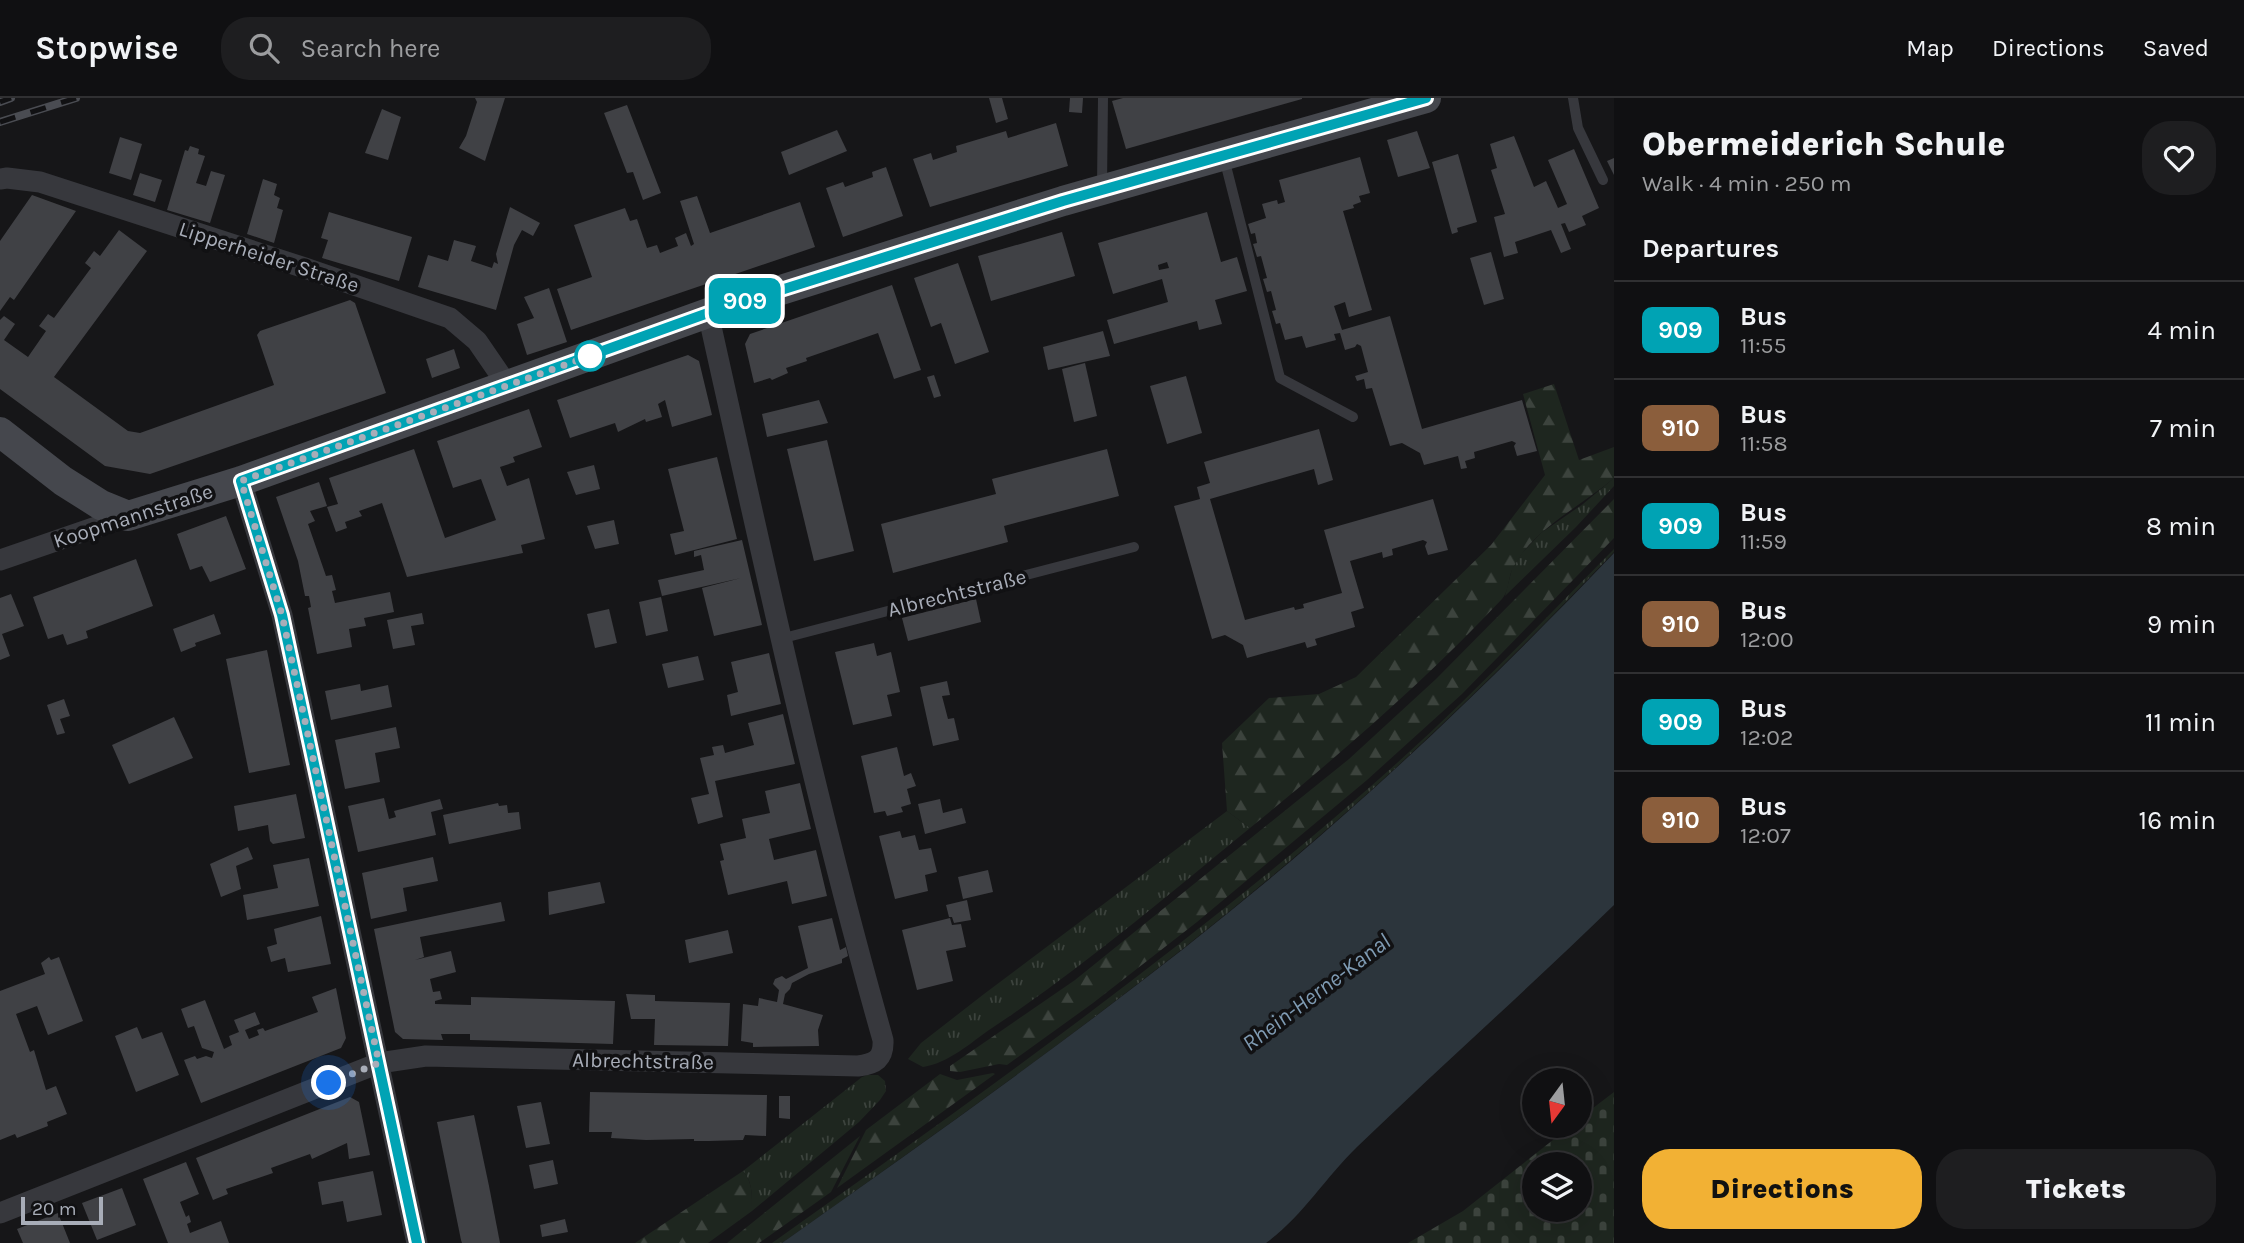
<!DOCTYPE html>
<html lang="en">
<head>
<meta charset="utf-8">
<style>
  body { margin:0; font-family:Karla,sans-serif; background:#1e1e20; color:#f1f3f6; height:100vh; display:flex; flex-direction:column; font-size:26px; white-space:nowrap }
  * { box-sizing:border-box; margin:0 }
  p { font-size:23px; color:#9c9d9f }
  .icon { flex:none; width:38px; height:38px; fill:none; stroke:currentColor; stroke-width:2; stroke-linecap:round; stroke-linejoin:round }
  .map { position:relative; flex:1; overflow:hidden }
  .side { display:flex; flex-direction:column; background:#101012; width:630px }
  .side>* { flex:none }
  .badge { padding:0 14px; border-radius:10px; font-size:24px; line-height:46px }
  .needle { width:46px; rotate:195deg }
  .buttons { position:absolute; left:1522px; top:970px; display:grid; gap:14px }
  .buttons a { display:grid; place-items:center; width:70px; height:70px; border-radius:50%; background:#101012; box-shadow:0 7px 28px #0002,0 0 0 2px #303032; font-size:35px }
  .scale { position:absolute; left:21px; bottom:18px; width:82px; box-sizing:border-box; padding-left:7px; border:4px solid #a8adb8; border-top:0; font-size:19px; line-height:24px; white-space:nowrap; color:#a8adb8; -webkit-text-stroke:5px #111113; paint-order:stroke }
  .you { position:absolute; width:35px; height:35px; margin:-18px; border:5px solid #fff; border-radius:50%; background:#1a73e8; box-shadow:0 0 0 10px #1a73e833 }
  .map>.badge { position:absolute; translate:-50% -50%; box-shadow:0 0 0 4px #fff }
  h2 { padding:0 28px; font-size:26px; line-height:63px }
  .round { display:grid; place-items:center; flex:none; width:74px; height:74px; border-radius:28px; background:#1e1e20 }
  .head { display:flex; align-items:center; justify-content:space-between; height:119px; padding:0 28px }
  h1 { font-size:33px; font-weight:800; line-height:52px }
  .button { display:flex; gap:14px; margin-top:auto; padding:14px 28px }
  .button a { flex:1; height:80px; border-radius:28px; background:#f2b134; color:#111; font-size:28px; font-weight:800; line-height:80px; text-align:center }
  .button a+a { background:#1e1e20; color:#f1f3f6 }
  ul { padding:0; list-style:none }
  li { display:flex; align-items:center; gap:21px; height:98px; padding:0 28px; border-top:2px solid #303032 }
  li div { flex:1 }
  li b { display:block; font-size:26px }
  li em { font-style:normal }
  li .badge { min-width:77px; font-weight:700; text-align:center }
  header { display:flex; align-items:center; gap:42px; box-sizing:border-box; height:98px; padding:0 35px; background:#101012; border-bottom:2px solid #303032 }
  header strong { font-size:33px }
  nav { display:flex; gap:38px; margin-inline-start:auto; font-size:24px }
  .search { width:490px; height:63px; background:#1e1e20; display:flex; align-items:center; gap:18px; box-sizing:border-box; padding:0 24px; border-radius:28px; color:#9c9d9f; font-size:26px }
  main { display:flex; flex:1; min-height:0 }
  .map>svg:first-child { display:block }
  .grass { fill:url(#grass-tufts) }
  .forest { fill:url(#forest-firs) }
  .cemetery { fill:url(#cemetery-stones); fill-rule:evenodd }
  .water { fill:#2c353c }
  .building { fill:#404145; fill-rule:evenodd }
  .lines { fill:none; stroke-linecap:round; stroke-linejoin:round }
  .lane { stroke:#37383d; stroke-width:10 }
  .street { stroke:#37383d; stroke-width:21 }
  .secondary { stroke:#45474d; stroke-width:30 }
  .rail-casing { stroke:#4a4c52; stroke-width:8 }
  .rail { stroke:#111113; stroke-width:5; stroke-dasharray:16; stroke-linecap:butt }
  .line-casing { stroke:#fff; stroke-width:16 }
  .line { stroke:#00a3b4; stroke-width:10 }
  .walk { stroke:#a8adb8; stroke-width:7; stroke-dasharray:0 12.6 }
  .stop-dot { fill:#fff; stroke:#00a3b4; stroke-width:3.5 }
  .labels { text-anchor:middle; stroke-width:7; stroke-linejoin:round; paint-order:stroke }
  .street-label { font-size:21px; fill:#a8adb8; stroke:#111113 }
  .water-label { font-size:23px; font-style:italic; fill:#7f9bb3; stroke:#111113 }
</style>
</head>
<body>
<header>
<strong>Stopwise</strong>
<div class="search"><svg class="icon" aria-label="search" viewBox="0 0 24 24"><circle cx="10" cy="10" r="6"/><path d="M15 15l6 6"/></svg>Search here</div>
<nav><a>Map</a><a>Directions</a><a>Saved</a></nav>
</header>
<main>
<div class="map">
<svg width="1614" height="1145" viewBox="0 0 1614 1145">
  <defs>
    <pattern id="grass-tufts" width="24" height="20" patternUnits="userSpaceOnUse" patternTransform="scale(1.75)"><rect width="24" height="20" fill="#1e261f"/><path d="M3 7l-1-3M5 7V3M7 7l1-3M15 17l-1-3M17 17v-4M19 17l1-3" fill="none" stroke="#3c433d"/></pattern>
    <pattern id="forest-firs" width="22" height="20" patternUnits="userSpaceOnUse" patternTransform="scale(1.75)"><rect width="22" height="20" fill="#1e261f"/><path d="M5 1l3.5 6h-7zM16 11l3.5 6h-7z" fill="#3c433d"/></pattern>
    <pattern id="cemetery-stones" width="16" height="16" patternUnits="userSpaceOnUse" patternTransform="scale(1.75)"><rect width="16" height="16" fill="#1e261f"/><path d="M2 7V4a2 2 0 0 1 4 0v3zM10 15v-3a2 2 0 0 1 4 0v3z" fill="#3c433d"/></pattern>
  </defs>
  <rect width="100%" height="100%" fill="#161618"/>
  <g class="grass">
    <polygon points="1614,380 1614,388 1576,429 1505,498 1512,471 1522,455 1541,435 1583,406"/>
    <path d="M1614,451V454C1511,562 1405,666 1291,762C1129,900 955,1022 782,1145H772C977,999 1181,854 1370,689C1456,614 1534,532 1614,451Z"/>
    <path d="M1227,713L1250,730C1166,799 1082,870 992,930C970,945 949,965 923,969L908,961L921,945L984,896Z"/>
    <path d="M868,977H878L885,983L886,993L880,1002L859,1024L752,1113C752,1097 753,1085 743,1073L862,979Z"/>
  </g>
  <g class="forest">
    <path d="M1554,286L1579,362L1614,349V380C1586,404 1546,425 1524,453C1520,458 1515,466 1512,472C1508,481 1509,493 1502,501C1424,584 1338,658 1250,730L1227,713L1222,645L1269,600L1319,596L1356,579L1491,447L1545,377L1523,296Z"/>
    <polygon points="1614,401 1614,440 1462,596 1367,682 1197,824 1093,905 1007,967 999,966 960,974 950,973 950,968 1075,882 1349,661 1436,581"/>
    <polygon points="993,975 995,976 837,1090 866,1032 940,976 957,982"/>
    <polygon points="860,1038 831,1094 759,1145 727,1145"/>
    <path d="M743,1073C753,1085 752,1097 752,1113L708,1145H635Z"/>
  </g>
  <path class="cemetery" d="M1614,994V1145H1408L1463,1113L1572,1027H1580V1020ZM1535,1066H1580V1111H1535Z"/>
  <path class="water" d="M1614,455V807C1530,889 1442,967 1357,1049C1325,1080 1302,1119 1266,1145H782C955,1022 1129,900 1291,763C1404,667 1511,563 1614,455Z"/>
  <g class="building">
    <polygon points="475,0 505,0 485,63 459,50 466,38 477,4"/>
    <polygon points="989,0 1002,0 1008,21 996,25"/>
    <polygon points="1070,0 1083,0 1082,15 1069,14"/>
    <polygon points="1123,0 1302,0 1302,1 1126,51 1112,3"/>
    <polygon points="627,7 661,95 643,102 633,74 627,75 604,15"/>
    <polygon points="382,11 401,19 388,62 365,55"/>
    <polygon points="1056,25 1068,68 930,109 913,61 931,55 933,62 957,54 956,48 1006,33 1008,40"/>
    <polygon points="837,32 847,53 789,77 781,54"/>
    <polygon points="1417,33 1430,70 1398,79 1387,42"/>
    <polygon points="1514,38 1534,89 1546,83 1558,110 1567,106 1548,62 1574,51 1599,110 1582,118 1586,127 1569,134 1565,125 1561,126 1571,151 1561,155 1551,132 1515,144 1518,155 1504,159 1494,119 1505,116 1491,72 1497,70 1490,46"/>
    <polygon points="120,39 142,46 131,82 109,75"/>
    <polygon points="190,48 199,51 198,56 205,58 196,85 206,88 211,73 225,77 210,125 167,112 185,52 188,53"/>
    <polygon points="1458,56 1477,124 1457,130 1458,134 1452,136 1432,64"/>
    <polygon points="1360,59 1370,95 1359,98 1361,104 1353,107 1354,110 1343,113 1372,212 1349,219 1345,204 1334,208 1342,232 1390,218 1422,331 1522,302 1537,353 1517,358 1514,348 1516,345 1512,343 1474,354 1475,360 1465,363 1467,370 1461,371 1458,358 1424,367 1420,355 1402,345 1390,348 1372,290 1366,291 1364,281 1357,283 1355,278 1368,274 1361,248 1357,246 1355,249 1345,252 1340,235 1334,236 1336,242 1306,250 1302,238 1285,242 1280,225 1276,226 1272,213 1276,212 1271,193 1267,194 1263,181 1267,180 1261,158 1257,159 1253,146 1257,145 1255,135 1251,136 1248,126 1266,120 1262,106 1277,102 1278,106 1285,104 1279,82"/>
    <polygon points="1614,60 1614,77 1607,63"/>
    <polygon points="886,69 903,118 843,139 826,90 843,84 845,89 873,79 872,74"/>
    <polygon points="140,75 162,82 155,104 133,97"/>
    <polygon points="263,81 277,86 274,97 280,100 277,110 283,112 274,145 247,136"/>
    <polygon points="32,97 76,113 14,202 10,199 0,213 0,143"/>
    <polygon points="697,98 710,135 800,104 815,149 571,232 557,191 592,179 574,127 625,110 630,123 637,121 647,150 657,147 660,155 678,148 675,140 686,135 691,148 694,146 680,103"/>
    <polygon points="510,109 540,125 533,138 522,132 514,147 496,212 418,189 428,157 448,163 454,142 476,148 471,163 492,170 494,164 498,166 496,156"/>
    <polygon points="329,114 412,139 399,183 322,160 328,142 321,140"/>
    <path d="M1207,114L1221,164L1237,159L1247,193L1215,202L1222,226L1199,232L1197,223L1114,246L1107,222L1168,204L1162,181L1113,196L1098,145ZM1167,164L1169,170L1159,172L1158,167Z"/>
    <polygon points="119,132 147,153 54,279 128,333 140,335 274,287 257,237 260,233 350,202 355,205 386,295 150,376 105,368 0,291 0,222 4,218 15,226 4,242 28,259 46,233 39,228 48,216 54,220 91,170 85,165 94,153 100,158"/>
    <polygon points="1062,134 1075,178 991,203 978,158"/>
    <polygon points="1491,154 1504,201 1484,207 1470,160"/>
    <polygon points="958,165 989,254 955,266 941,225 931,229 914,180"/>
    <polygon points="892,187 921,272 894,281 878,235 806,260 807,263 786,270 788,275 772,282 770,280 754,285 745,246 750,236"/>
    <polygon points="549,190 567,244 527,257 517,226 534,220 524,199"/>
    <polygon points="1103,233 1110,258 1048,272 1043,249"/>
    <polygon points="454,251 460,270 432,280 426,261"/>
    <polygon points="688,257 699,263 712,317 672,329 665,302 658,306 662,319 646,324 645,321 618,334 615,325 570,340 557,302"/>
    <polygon points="1085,265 1097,318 1074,324 1062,271"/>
    <polygon points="934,277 941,298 934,300 927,279"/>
    <polygon points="1186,278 1202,335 1167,346 1150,288"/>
    <polygon points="819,302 828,325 767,339 762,316"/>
    <polygon points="529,311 542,349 513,359 515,364 500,369 507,388 529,380 545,441 521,447 523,455 407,479 382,405 359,413 362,418 345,424 347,430 336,434 327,409 338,406 329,380 414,351 445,440 496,422 481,381 453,390 437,343"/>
    <polygon points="1319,331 1333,382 1318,387 1314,371 1210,401 1245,522 1294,509 1295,512 1304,510 1303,506 1342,495 1324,432 1433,401 1448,452 1428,457 1425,448 1427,444 1423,442 1392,451 1393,457 1383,460 1382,454 1350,463 1364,510 1351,514 1355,529 1315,541 1317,547 1307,550 1305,544 1247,560 1243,547 1225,537 1212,541 1174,408 1200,401 1197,389 1210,385 1204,364"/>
    <polygon points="827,342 854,453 814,463 787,351"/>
    <polygon points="1107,351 1119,398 1004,428 1008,444 893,475 881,426 996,396 992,381"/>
    <polygon points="717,359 737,441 675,457 670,436 684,433 668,371"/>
    <polygon points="594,367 600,391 576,397 567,374"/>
    <polygon points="319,384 327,408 310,413 315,423 308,426 326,478 332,477 336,492 332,493 335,505 390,494 394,514 364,520 366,528 349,531 352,549 317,556 308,510 311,509 309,498 305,498 298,463 276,399"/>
    <polygon points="226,418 246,471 210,484 202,468 190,472 177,436"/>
    <polygon points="614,422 619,446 595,451 587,428"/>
    <polygon points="742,442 762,527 714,538 702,490 741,480 662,498 658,482 704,472 701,457 694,459 694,453"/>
    <polygon points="136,461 153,508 86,533 88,540 67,547 63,536 48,541 33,499"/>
    <polygon points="11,496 24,528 2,536 10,558 0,562 0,500"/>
    <polygon points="661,499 668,533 646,538 639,504"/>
    <polygon points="976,501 981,524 908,543 902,520"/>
    <polygon points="609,511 617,545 595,550 587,516"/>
    <polygon points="422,515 424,526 411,528 415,547 393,551 387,522"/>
    <polygon points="214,516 221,536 195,545 196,548 181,554 173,531"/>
    <polygon points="874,545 877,558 891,554 900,594 887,597 892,618 853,627 835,554"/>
    <polygon points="267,552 290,667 249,675 226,561"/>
    <polygon points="769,555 781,606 731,618 727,597 738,594 731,564"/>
    <polygon points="698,558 704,582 668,590 662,566"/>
    <polygon points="947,583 950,597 942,598 948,621 954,620 959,642 933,648 920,589"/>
    <polygon points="360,586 361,593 388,587 392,609 331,622 325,593"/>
    <polygon points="64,601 70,618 60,621 65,635 57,637 47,607"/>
    <polygon points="783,616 795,666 715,683 723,719 698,726 691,700 709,696 700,660 714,657 712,649 723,647 725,655 754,647 748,625"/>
    <polygon points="174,619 193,660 129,686 112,647"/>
    <polygon points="396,629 400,650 375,655 380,684 345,691 335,642"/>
    <polygon points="897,649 904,678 911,675 916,688 907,691 911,706 901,709 903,714 887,718 885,713 874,715 861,658"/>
    <polygon points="800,685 811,731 769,741 774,762 816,752 827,798 792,806 787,783 728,797 720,763 724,762 720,746 746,740 742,721 770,715 765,693"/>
    <polygon points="296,696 305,740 273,746 270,743 268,727 238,733 234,708"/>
    <polygon points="384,700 389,721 396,719 394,713 440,701 443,711 431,714 436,737 358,754 348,708"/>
    <polygon points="940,701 943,715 962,710 966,725 925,736 918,706"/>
    <polygon points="498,705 499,708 507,707 508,715 519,714 521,731 449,746 443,717"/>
    <polygon points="900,733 902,740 915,737 919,752 931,750 937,774 925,777 928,793 895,801 879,738"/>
    <polygon points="248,749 253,761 236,768 241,791 221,799 210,766"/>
    <polygon points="433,759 438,783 403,790 407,813 371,821 362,775"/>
    <polygon points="309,760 319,808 247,822 243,797 278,790 273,767"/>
    <polygon points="988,772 993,794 963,801 958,779"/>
    <polygon points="600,784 605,805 549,817 548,794"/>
    <polygon points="967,802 971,822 954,825 952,819 949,819 946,807"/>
    <polygon points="501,804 505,823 420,839 424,859 415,862 451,853 456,874 430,881 433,894 440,893 442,901 435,903 435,906 471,907 471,899 615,903 613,946 470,942 470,936 441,936 443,942 403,941 395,934 374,831"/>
    <polygon points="321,818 331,866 288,874 285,860 271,864 267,849 277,846 274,831"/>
    <polygon points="832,820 840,852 846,849 848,858 842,861 842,865 809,876 792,885 790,891 785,896 783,906 823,917 818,932 819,948 753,949 753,945 741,943 743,906 758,908 759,900 777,904 779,892 773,886 775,881 782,878 786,881 808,870 798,828"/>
    <polygon points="950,820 952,827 961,826 966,849 946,853 953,883 917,892 902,832"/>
    <polygon points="728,832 733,855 689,865 685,842"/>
    <polygon points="49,859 51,862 59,859 83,923 48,937 37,908 16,916 30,954 34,952 46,992 56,988 67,1016 47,1024 48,1028 17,1040 15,1036 0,1042 0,893 45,876 41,865"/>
    <polygon points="336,890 346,940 341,950 201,1005 184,962 195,958 197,961 206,958 212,960 214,954 202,950 194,928 188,930 181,911 205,902 224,951 232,947 229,938 239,934 234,922 255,914 260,926 245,932 249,941 259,937 257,932 263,930 265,933 318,914 312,899"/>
    <polygon points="626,896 655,897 655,903 730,905 728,948 654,947 655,921 631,921"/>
    <polygon points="137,929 142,941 162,934 179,977 136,994 115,938"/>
    <polygon points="590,994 767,997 766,1038 745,1037 743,1042 709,1043 694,1043 694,1041 646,1042 611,1040 612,1034 589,1034"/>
    <polygon points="779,998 790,998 790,1021 779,1020"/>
    <polygon points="350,999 359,1004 370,1057 349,1061 347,1045 312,1061 310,1056 271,1070 273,1075 226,1091 228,1096 213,1102 196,1060"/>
    <polygon points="541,1004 550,1046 526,1050 517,1008"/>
    <polygon points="474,1017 489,1088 500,1145 462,1145 461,1142 437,1024"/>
    <polygon points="553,1062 558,1086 534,1091 529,1067"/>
    <polygon points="186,1064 199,1096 180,1104 186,1119 189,1117 191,1124 187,1126 190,1135 221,1123 229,1145 168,1145 143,1081"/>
    <polygon points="373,1073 382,1117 347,1124 343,1103 322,1107 318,1084"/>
    <polygon points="122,1090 136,1127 97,1142 82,1105"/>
    <polygon points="58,1115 70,1145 23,1145 17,1131"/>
    <polygon points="565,1121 568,1134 542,1139 540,1127"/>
  </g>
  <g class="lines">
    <g class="lane">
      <polyline points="1573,0 1578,30 1603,82"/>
      <polyline points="1224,60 1280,280 1353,319"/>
      <polyline points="1102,88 1103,0"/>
      <polyline points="780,541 1134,449"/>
    </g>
    <g class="street">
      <polyline points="0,81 7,80 40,84 305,170 450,220 477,243 508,288"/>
      <polyline points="241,383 282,517 417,1145"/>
      <polyline points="0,462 128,418"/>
      <path d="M0,1115L379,965L426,958L858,968C875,966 884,961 883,942C815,702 762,458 708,215"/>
    </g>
    <polyline class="secondary" points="0,334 63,383 101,407 128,418 241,383 708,215 1063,103 1426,0"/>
    <defs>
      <g id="rail">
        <polyline points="0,4 11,0"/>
        <polyline points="0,24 76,0"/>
      </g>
    </defs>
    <use href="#rail" class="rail-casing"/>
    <use href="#rail" class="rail"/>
  </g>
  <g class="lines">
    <defs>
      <polyline id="line" points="417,1145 282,517 241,383 708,215 1063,103 1426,0"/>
    </defs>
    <use href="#line" class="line-casing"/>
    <use href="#line" class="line"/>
    <polyline class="walk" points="329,985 379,965 282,517 241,383 590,258"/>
  </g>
  <circle class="stop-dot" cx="590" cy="258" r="14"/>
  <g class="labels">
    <g class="street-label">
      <text transform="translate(269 159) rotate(18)" y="7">Lipperheider Straße</text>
      <text transform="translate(133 418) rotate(-18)" y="7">Koopmannstraße</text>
      <text transform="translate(957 495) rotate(-14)" y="7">Albrechtstraße</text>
      <text transform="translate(643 963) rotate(1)" y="7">Albrechtstraße</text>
    </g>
    <g class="water-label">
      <text transform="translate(1316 894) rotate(-37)" y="8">Rhein-Herne-Kanal</text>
    </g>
  </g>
</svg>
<div class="buttons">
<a><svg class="needle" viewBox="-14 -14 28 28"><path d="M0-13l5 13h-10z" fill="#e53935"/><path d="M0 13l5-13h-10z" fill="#9c9d9f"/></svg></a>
<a><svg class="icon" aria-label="layers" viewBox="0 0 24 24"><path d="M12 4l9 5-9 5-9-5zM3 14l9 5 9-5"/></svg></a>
</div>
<div class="scale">20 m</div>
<div class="you" style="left:329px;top:985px"></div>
<b class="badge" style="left:745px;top:203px;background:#00a3b4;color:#fff">909</b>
</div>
<section class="side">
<div class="head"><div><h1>Obermeiderich Schule</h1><p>Walk · 4 min · 250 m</p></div><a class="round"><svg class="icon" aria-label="heart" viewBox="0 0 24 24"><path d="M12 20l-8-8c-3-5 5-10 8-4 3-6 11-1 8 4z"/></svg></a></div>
<h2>Departures</h2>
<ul>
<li><span class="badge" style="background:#00a3b4;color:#fff">909</span><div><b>Bus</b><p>11:55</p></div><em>4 min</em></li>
<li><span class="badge" style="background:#8b5e3c;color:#fff">910</span><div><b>Bus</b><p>11:58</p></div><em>7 min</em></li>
<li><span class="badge" style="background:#00a3b4;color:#fff">909</span><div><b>Bus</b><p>11:59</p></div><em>8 min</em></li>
<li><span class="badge" style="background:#8b5e3c;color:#fff">910</span><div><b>Bus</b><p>12:00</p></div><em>9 min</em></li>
<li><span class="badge" style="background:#00a3b4;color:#fff">909</span><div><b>Bus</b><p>12:02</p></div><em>11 min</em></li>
<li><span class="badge" style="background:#8b5e3c;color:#fff">910</span><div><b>Bus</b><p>12:07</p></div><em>16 min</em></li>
</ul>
<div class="button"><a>Directions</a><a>Tickets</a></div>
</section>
</main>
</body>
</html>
